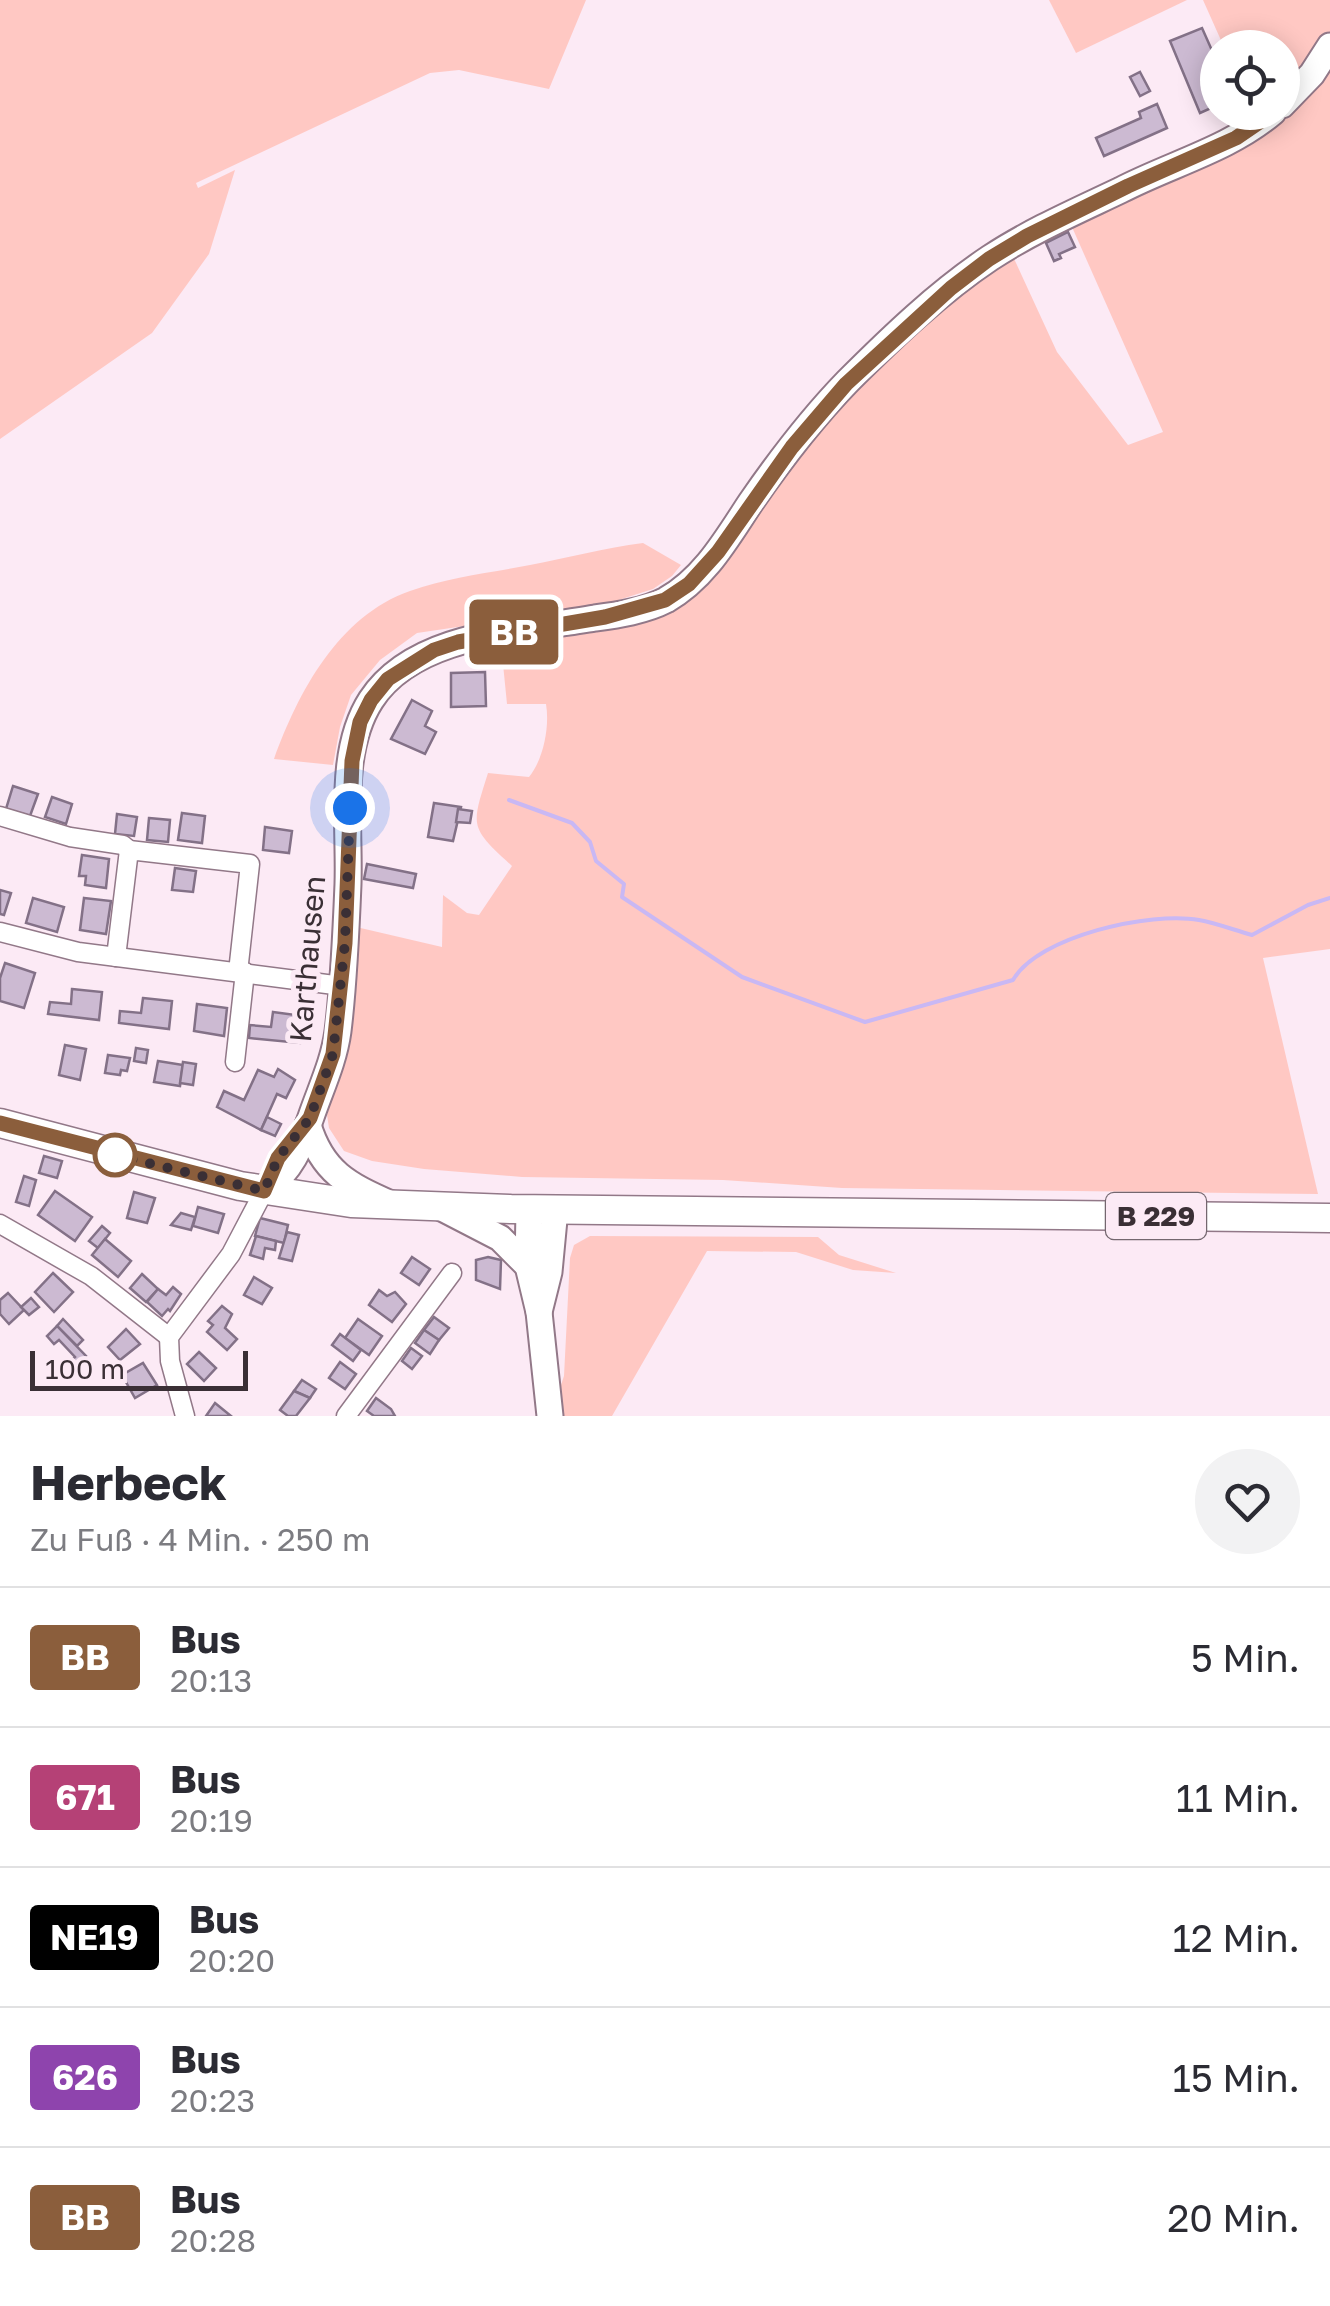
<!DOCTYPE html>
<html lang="de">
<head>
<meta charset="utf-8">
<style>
  body { margin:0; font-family:"Golos Text",sans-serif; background:#f2f2f3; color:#2b2b33; height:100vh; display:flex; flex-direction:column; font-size:38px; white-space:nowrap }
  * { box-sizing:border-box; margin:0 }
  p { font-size:32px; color:#7c7c81 }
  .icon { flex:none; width:55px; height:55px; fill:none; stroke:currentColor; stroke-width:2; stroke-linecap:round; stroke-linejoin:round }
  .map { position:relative; height:1416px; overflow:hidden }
  .side { display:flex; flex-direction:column; background:#fff; flex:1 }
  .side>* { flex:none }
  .badge { padding:0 20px; border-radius:8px; font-size:35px; line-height:65px }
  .controls { position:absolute; left:1200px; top:30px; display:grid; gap:20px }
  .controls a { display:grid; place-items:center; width:100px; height:100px; border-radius:50%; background:#fff; box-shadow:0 5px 25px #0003; font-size:50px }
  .scale { position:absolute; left:30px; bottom:25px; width:218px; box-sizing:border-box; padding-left:10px; border:5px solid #3a2f35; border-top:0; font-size:28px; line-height:35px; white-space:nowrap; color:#3a2f35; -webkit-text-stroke:8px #fceaf5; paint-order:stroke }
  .you { position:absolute; width:50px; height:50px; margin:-25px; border:8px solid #fff; border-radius:50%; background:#1a73e8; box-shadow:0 0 0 15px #1a73e833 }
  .map>.badge { position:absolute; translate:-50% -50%; box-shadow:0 0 0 5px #fff }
  .round { display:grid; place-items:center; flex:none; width:105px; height:105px; border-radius:52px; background:#f2f2f3 }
  .head { display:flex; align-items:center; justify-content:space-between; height:170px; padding:0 30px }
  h1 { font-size:48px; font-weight:700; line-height:75px }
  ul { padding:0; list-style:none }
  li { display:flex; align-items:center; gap:30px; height:140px; padding:0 30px; border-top:2px solid #e1e1e2 }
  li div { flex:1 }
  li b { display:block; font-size:38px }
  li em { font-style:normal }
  li .badge { min-width:110px; font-weight:700; text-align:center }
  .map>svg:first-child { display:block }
  .green { fill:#ffc8c3 }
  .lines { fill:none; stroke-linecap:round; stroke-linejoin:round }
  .stream { stroke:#c9b8f4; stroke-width:4 }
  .building { fill:#ccbad2; stroke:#837187; stroke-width:2.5 }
  .minor-casing { stroke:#927888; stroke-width:21 }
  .secondary-casing { stroke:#927888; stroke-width:29 }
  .primary-casing { stroke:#927888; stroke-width:31 }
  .minor { stroke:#fff; stroke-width:18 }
  .secondary { stroke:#fff; stroke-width:25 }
  .primary { stroke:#fff; stroke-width:28 }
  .line-casing { stroke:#fff; stroke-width:22 }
  .line { stroke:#8b5e3c; stroke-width:15 }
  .walk { stroke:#3a2f35; stroke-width:10; stroke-dasharray:0 18 }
  .stop-dot { fill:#fff; stroke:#8b5e3c; stroke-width:5 }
  .labels { text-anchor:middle; stroke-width:10; stroke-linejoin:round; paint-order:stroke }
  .shield { fill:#fceaf5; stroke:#74676f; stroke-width:2.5 }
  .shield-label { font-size:28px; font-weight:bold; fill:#3a2f35 }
  .street-label { font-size:30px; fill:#3a2f35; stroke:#fceaf5 }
</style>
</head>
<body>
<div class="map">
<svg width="1330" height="1416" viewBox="0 0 1330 1416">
  <rect width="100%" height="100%" fill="#fceaf5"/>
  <g class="green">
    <polygon points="0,0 586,0 549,89 459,70 430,73 196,183 198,188 235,170 209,254 152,333 0,439"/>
    <polygon points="1049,0 1187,0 1076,53"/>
    <polygon points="1203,0 1330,0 1330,40 1283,98 1282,48 1224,47"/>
    <path d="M1330,49V949L1263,958L1318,1194L842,1188L723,1180L522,1177L424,1169L372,1161L344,1151L329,1128L327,1115L341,1065L352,926L442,947L443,895L467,913L479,915L512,866C469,827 471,827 488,773L529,777C543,760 550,727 546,704H507L501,644L610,629L630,622L667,602L848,388L1010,250L1057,352L1128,445L1163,432L1068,218L1244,129Z"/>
    <path d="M643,543L681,565L672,576L653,589L600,606L417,633L380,660L351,695L340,727L333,765L274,759C298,693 338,616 410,591C449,577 489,573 530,565C567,558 605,548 643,543Z"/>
    <polygon points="590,1236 818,1237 839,1255 896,1273 853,1270 796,1252 707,1251 612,1416 562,1416 556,1400 564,1376 570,1258 574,1245"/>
  </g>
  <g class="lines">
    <path class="stream" d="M509,800L572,823L590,842L596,861L624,884L622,897L742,977L865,1022L1013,980C1038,936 1151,911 1199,920C1216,923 1234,930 1252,935L1308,905L1330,898"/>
  </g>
  <g class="building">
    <polygon points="1202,28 1218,64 1218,105 1200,113 1170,41"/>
    <polygon points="1140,72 1150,91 1140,96 1130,77"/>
    <polygon points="1157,104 1167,128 1104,156 1096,138 1141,118 1139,112"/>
    <polygon points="1068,232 1075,247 1059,254 1061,258 1054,261 1046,243"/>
    <polygon points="485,672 486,706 451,707 451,673"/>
    <polygon points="412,700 432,711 425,726 436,732 425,754 391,739"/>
    <polygon points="13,786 38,794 30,816 6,809"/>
    <polygon points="52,797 72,804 66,824 45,817"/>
    <polygon points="434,803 461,807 453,841 428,837"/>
    <polygon points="458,809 472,811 470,823 456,822"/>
    <polygon points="182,813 205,816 202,843 178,840"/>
    <polygon points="117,814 137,817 134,836 115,834"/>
    <polygon points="149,818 170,820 168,842 147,840"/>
    <polygon points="265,827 292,831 289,853 263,850"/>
    <polygon points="82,855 109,859 106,888 85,885 86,876 79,876"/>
    <polygon points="367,864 416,874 413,888 364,879"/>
    <polygon points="175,868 196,871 193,892 172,890"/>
    <polygon points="0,890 11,893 4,915 0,914"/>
    <polygon points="33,898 64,907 57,932 26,923"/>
    <polygon points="84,898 111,901 106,934 80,930"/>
    <polygon points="5,963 35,973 24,1008 0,1001 0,978"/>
    <polygon points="72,989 102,992 99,1020 48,1014 50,1002 71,1004"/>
    <polygon points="143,998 172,1001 169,1029 119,1023 120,1011 141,1013"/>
    <polygon points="197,1004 227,1008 224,1036 194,1031"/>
    <polygon points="273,1012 303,1016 300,1043 249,1038 250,1025 271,1027"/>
    <polygon points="65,1045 86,1049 80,1080 59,1075"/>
    <polygon points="136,1048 148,1050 146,1063 134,1061"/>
    <polygon points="108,1055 130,1058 127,1071 121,1070 120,1075 105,1073"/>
    <polygon points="158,1061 183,1065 180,1086 154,1082"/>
    <polygon points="183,1062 196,1064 193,1085 180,1083"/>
    <polygon points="278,1069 295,1080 286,1098 277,1094 261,1130 217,1107 224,1091 244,1100 258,1070 274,1077"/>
    <polygon points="267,1117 281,1124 275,1136 261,1130"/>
    <polygon points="44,1156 62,1161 57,1178 39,1173"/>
    <polygon points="24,1176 36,1180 29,1206 16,1202"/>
    <polygon points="55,1191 92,1217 75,1241 38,1215"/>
    <polygon points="134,1192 155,1198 147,1223 127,1218"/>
    <polygon points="198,1207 224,1214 218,1233 193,1226"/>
    <polygon points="181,1213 195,1217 191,1230 171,1225"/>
    <polygon points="260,1218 288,1225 284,1243 255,1236"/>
    <polygon points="102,1226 110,1233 98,1248 89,1241"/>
    <polygon points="287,1232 299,1235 292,1261 279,1258"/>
    <polygon points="256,1236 276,1241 275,1250 265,1248 263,1259 250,1255"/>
    <polygon points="105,1239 131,1261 118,1277 92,1255"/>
    <polygon points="412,1257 430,1269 419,1285 401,1273"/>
    <polygon points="488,1257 501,1260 500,1289 476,1280 476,1260"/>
    <polygon points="53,1273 73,1292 54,1312 35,1292"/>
    <polygon points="142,1274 158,1289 146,1302 130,1288"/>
    <polygon points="254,1277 272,1288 262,1304 244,1295"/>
    <polygon points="173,1287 181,1294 170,1311 168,1309 162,1316 147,1302 158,1289 166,1295"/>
    <polygon points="379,1290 387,1296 395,1292 406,1304 392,1322 369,1305"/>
    <polygon points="8,1293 24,1310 9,1324 0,1314 0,1300"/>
    <polygon points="31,1298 39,1307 29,1315 21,1307"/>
    <polygon points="222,1306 232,1314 225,1328 237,1339 227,1350 207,1332 213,1325 208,1321"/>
    <polygon points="434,1317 449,1328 439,1340 424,1330"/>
    <polygon points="63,1319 83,1340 77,1346 57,1326"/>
    <polygon points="358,1319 382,1336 369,1355 345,1338"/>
    <polygon points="57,1326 86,1356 78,1370 70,1362 75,1357 59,1340 54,1344 47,1336"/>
    <polygon points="126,1329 140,1344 120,1360 108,1347"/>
    <polygon points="424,1330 439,1340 430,1354 415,1343"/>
    <polygon points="340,1334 361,1350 353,1361 332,1345"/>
    <polygon points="411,1348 422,1356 412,1369 402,1361"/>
    <polygon points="199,1352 216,1368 204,1381 187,1364"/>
    <polygon points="340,1362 356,1374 345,1389 329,1378"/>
    <polygon points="143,1363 157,1385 135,1398 122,1375"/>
    <polygon points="302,1380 316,1389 310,1398 294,1391"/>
    <polygon points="294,1391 310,1398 296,1416 288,1416 280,1410"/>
    <polygon points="376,1398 391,1409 395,1416 374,1416 367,1411"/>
    <polygon points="215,1403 231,1416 206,1416"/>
  </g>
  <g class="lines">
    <defs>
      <g id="minor">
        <polyline points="0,816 70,837 123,845 129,850"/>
        <polyline points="0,932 78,952 342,986"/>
        <polyline points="116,957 129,850 250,864 238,972"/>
        <polyline points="235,1062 245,972"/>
        <polyline points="0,1224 91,1276 169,1337"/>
        <polyline points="185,1416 170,1361 169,1337 231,1254 264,1191"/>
        <polyline points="346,1416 452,1273"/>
      </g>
      <g id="secondary">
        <polyline points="1282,105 1312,74 1330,46"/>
        <path d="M308,1125C322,1172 348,1185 391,1204"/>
        <path d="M264,1191C292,1170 300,1148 311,1117C321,1088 334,1061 338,1031C344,983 346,933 348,884C350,826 338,751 371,700C415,632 523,631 595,618C618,615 645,611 666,600C705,578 727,538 751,502C780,460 812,418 848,381C892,337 939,292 990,258C1031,231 1077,211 1121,190C1171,164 1230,149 1273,112"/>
        <polyline points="442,1208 500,1238 528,1266"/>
        <polyline points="529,1209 528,1266 539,1312 550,1416"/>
        <polyline points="539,1312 549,1272 555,1209"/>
      </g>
      <polyline id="primary" points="0,1123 240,1186 351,1203 511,1209 1330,1218"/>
    </defs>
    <use href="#minor" class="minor-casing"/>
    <use href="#secondary" class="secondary-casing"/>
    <use href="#primary" class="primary-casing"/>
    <use href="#minor" class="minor"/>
    <use href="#secondary" class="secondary"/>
    <use href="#primary" class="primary"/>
  </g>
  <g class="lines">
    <defs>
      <polyline id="line" points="0,1123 264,1191 278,1158 310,1118 333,1054 345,943 352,761 360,722 371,700 388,679 434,650 458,642 605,617 665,600 689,584 718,552 792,447 846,384 951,288 989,259 1027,236 1128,186 1236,138 1274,112"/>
    </defs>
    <use href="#line" class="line-casing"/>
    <use href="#line" class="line"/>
    <polyline class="walk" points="115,1155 264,1191 278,1158 310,1118 333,1054 345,943 350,808"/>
  </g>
  <circle class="stop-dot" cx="115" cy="1155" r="20"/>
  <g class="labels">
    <rect class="shield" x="1106" y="1193" width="100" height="46" rx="8"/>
    <g class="shield-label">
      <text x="1156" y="1226">B 229</text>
    </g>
    <g class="street-label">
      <text transform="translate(308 959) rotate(-85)" y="10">Karthausen</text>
    </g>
  </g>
</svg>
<div class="controls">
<a><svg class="icon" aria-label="locate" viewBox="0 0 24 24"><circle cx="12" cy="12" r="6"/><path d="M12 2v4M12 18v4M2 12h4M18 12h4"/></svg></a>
</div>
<div class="scale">100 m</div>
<div class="you" style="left:350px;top:808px"></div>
<b class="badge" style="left:514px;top:632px;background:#8b5e3c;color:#fff">BB</b>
</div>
<section class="side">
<div class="head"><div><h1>Herbeck</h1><p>Zu Fuß · 4 Min. · 250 m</p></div><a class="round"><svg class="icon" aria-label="heart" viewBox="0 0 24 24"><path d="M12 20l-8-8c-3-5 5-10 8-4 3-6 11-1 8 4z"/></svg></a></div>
<ul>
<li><span class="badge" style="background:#8b5e3c;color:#fff">BB</span><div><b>Bus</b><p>20:13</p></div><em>5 Min.</em></li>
<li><span class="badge" style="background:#b54176;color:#fff">671</span><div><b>Bus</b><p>20:19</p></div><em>11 Min.</em></li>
<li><span class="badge" style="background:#000;color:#fff">NE19</span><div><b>Bus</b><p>20:20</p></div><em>12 Min.</em></li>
<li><span class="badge" style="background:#8e44ad;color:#fff">626</span><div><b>Bus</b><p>20:23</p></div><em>15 Min.</em></li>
<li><span class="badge" style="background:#8b5e3c;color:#fff">BB</span><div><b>Bus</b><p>20:28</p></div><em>20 Min.</em></li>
</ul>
</section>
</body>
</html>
